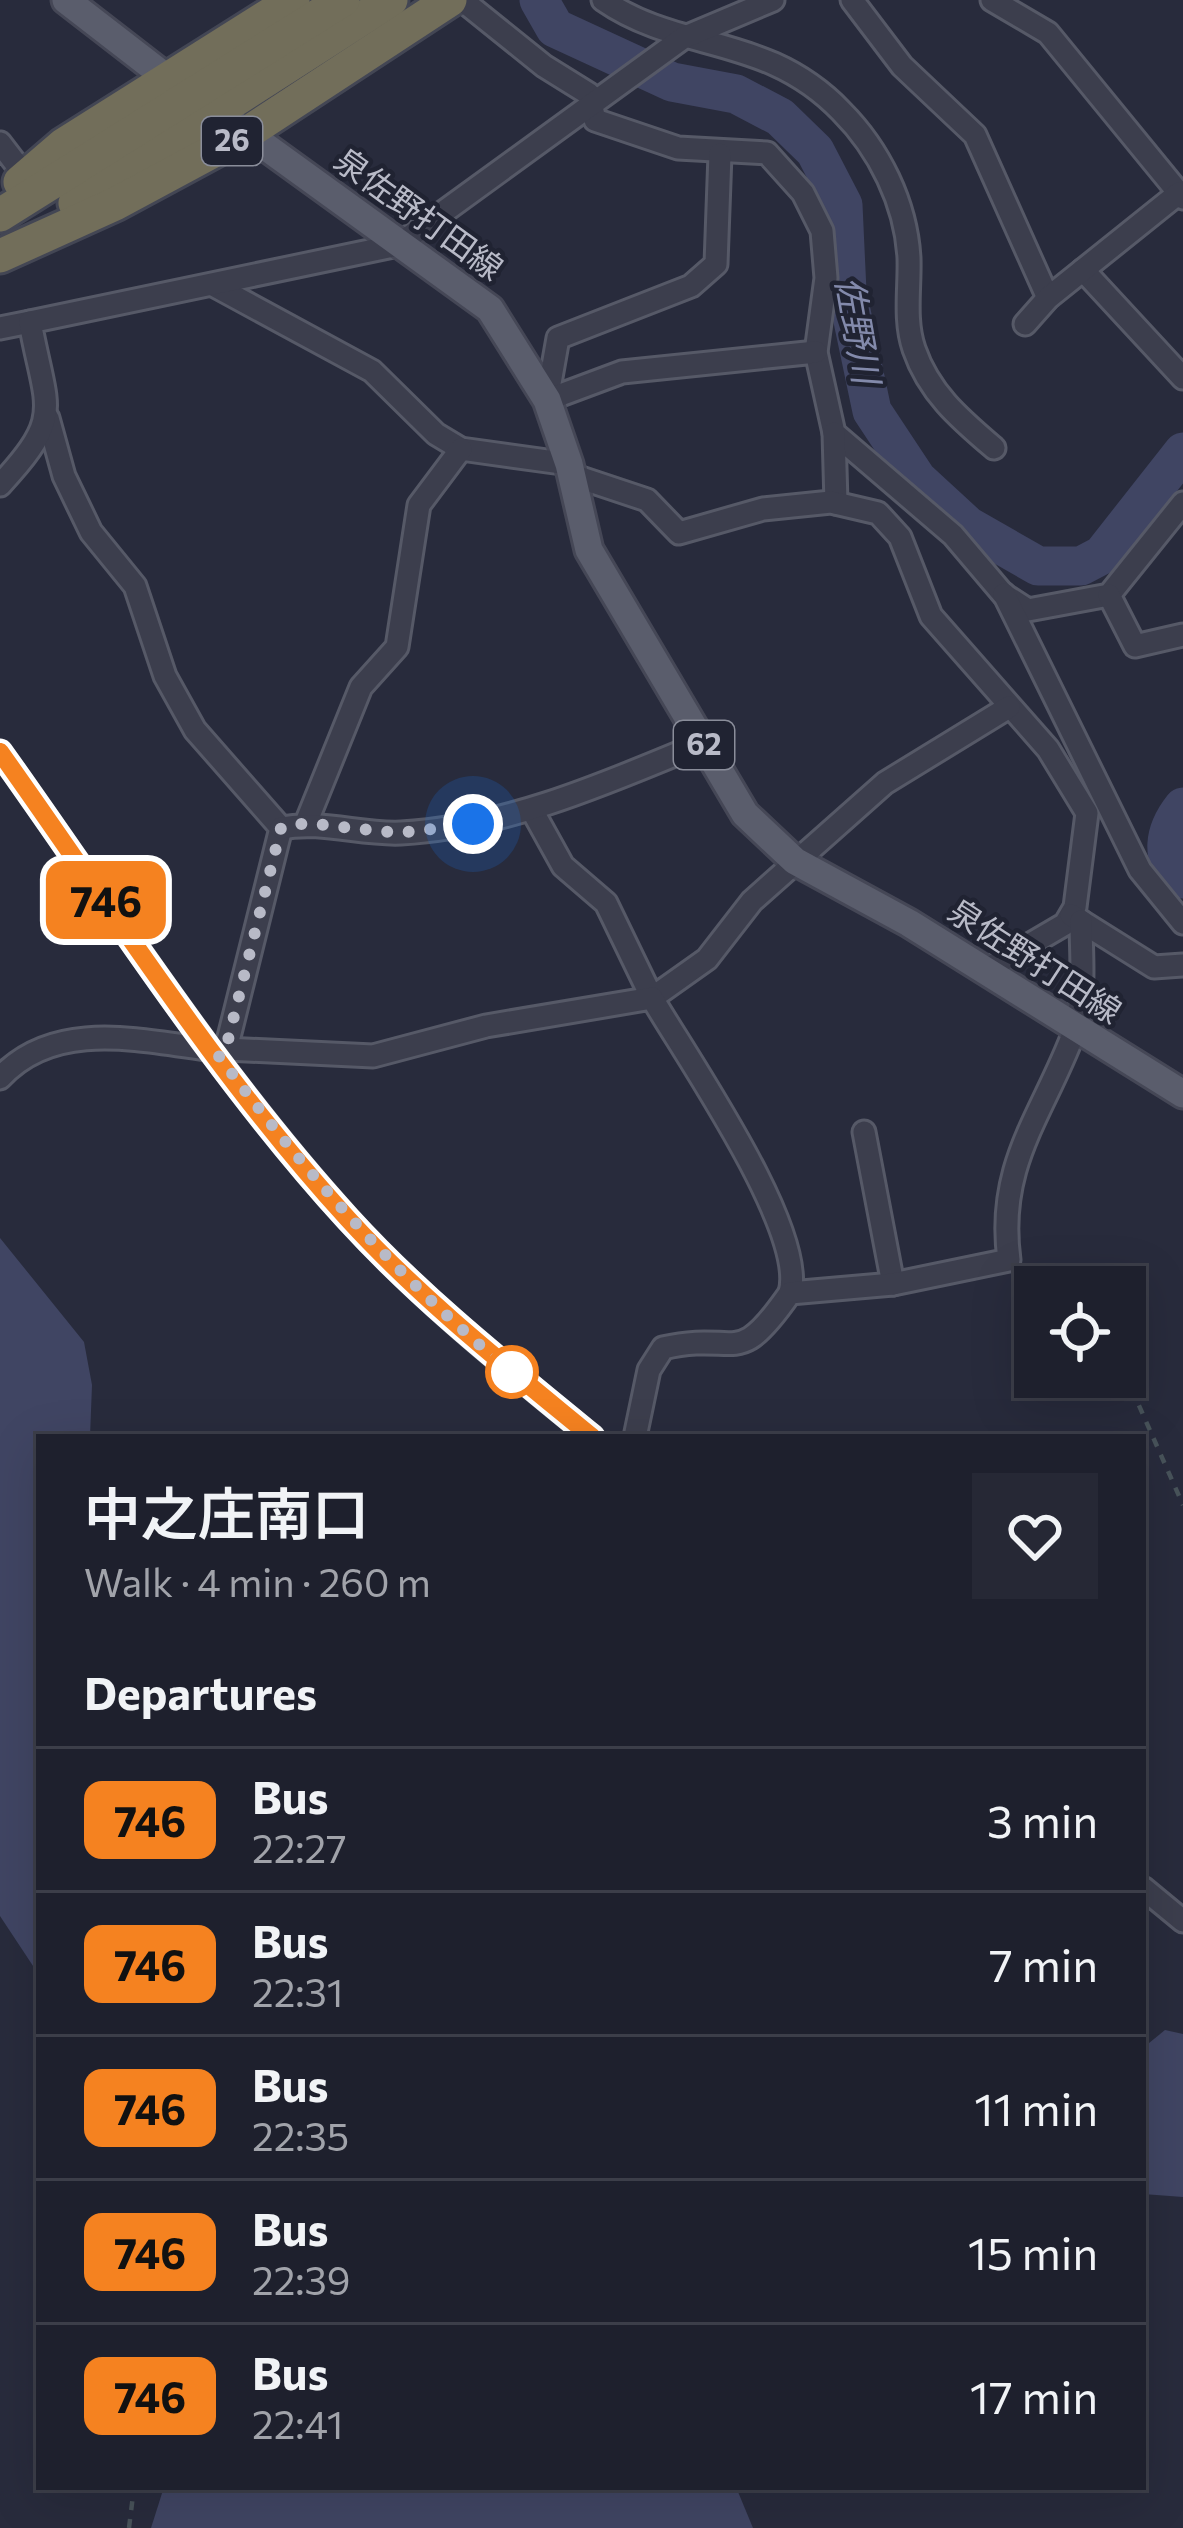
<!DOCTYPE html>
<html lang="en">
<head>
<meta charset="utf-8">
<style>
  body { margin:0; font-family:Commissioner,"Noto Sans JP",sans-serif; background:#262835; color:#f1f3f6; height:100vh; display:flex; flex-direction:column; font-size:45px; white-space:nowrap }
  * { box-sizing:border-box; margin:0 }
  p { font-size:39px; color:#a1a3aa }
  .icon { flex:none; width:66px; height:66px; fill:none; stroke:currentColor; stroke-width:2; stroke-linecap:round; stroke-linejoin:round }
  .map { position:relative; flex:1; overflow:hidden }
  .sheet { position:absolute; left:36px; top:1434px; width:1110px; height:1056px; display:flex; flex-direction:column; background:#1e202d; border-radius:0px; box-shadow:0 12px 48px #0002,0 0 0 3px #3c3e49 }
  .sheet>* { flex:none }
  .badge { padding:0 24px; border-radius:18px; font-size:42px; line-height:78px }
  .fabs { position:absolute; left:1014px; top:1266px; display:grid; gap:24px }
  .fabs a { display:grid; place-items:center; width:132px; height:132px; border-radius:0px; background:#1e202d; box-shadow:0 12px 48px #0002,0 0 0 3px #3c3e49; font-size:60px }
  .you { position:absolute; width:60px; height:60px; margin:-30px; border:9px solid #fff; border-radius:50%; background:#1a73e8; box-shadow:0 0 0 18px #1a73e833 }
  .map>.badge { position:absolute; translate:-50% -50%; box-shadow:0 0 0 6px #fff }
  h2 { padding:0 48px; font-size:45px; line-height:108px }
  .round { display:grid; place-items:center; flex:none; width:126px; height:126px; border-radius:0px; background:#262835 }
  .headline { display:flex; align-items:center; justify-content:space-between; height:204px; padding:0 48px }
  h1 { font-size:57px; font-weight:600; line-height:90px }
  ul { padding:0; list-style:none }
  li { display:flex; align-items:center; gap:36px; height:144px; padding:0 48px; border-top:3px solid #3c3e49 }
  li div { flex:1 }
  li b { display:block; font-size:45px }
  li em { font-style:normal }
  li .badge { min-width:132px; font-weight:700; text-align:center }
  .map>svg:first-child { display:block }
  .water { fill:#404563 }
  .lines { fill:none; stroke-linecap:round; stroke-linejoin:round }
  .river { stroke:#404563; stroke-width:39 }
  .minor-casing { stroke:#565967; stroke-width:27 }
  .major-casing { stroke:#454756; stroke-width:33 }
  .highway-casing { stroke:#434654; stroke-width:39 }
  .path { stroke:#48535a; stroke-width:4.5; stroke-dasharray:9 9; stroke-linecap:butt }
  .minor { stroke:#3c3e4d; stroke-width:21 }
  .major { stroke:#5a5d6c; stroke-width:27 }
  .highway { stroke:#726e5a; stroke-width:33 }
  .line-casing { stroke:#fff; stroke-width:27 }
  .line { stroke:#f58220; stroke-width:18 }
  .walk { stroke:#b8bac7; stroke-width:12; stroke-dasharray:0 21.6 }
  .stop-dot { fill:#fff; stroke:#f58220; stroke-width:6 }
  .labels { text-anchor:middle; stroke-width:9; stroke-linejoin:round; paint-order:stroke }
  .shield { fill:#202332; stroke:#8a8d9a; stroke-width:3 }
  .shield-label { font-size:30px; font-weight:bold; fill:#b8bac7 }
  .street-label { font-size:33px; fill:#b8bac7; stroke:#202332 }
  .water-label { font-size:36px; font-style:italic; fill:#838aab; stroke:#202332 }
</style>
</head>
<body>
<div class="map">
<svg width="1183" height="2528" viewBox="0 0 1183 2528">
  <rect width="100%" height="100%" fill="#282b3c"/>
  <g class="water">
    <polygon points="0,1238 84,1342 92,1385 90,1437 39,1437 39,1975 0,1916"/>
    <polygon points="1165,2030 1183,2034 1183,2197 1143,2194 1143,2048"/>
    <polygon points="164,2487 736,2487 753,2528 151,2528"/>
  </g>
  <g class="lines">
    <g class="river">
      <polyline points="539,0 555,28 672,82 736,94 780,117 815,151 843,205 847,292 872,411 917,479 968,526 1038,566 1081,566 1102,555 1183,452"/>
      <path d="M1183,807C1164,831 1159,858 1183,879"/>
    </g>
    <defs>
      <g id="minor">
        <polyline points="462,0 544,66 589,94 595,120 678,148 767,153 803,193 822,231 826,278 816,352 834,433 953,535 1003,594 1028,610 1109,595 1183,503"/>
        <path d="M603,0C679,53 766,33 841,111C879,149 906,203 909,258C910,288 904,320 914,349C929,393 960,419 994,448"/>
        <polyline points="852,0 902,66 975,135 1048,298"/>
        <polyline points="992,0 1048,33 1183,198"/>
        <polyline points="0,143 26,177"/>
        <polyline points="1083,270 1183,378"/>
        <polyline points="215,286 372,371 436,434 461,449 569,464"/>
        <polyline points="1025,324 1048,298 1179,193"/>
        <polyline points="0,328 30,322"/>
        <polyline points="547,400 558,338 691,286 716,264 720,154"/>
        <polyline points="547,400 622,372 816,352"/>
        <polyline points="48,418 64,476 91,532 135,586 165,676 195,730 281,828 226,1049"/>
        <polyline points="834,433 836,503"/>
        <polyline points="572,475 647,500 679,533 763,509 831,502 878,513 900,537 931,616 1048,749 1087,813 1075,907 1065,924 986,970"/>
        <path d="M0,485C65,415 46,410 30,322L398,245L683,38L773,0"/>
        <polyline points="1004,594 1140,870 1183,923"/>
        <polyline points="1109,595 1135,646 1183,635"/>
        <path d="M0,752C112,909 218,1076 348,1219C422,1300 507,1368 592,1437"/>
        <polyline points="532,810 563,866 606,903 652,998 707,959 752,901 885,783 1009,707"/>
        <polyline points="306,823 361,687 397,647 419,505 461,449"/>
        <path d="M281,828C322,820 361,835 401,833C507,827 607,783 703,743"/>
        <polyline points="1071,915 1154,967 1183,965"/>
        <path d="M218,1055L226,1049L373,1056L486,1026L652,998C687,1058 807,1230 790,1293"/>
        <path d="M0,1078C55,1018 142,1041 214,1050"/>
        <polyline points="864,1132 893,1284"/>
        <path d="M635,1437L649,1370L663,1348C740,1330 735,1372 790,1293L893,1284L1009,1260C996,1164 1043,1115 1074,1032C1086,997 1081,956 1081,921"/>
        <polyline points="1143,1888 1183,1921"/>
      </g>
      <g id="major">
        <polyline points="66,0 181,89"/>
        <polyline points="233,123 490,309 547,400 569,464 589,550 745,814 795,861 909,923 1183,1094"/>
      </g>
      <g id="highway">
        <polyline points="20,182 63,145 293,0"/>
        <polyline points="75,203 391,0"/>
        <polyline points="0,215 343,0"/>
        <polyline points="0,256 115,204 247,133 450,0"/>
      </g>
    </defs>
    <use href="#minor" class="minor-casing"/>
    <use href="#major" class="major-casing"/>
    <use href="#highway" class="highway-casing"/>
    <g class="path">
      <polyline points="1025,1267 1044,1287"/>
      <polyline points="1094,1377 1137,1401 1183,1505"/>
      <polyline points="129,2528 134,2487"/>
    </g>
    <use href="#minor" class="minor"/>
    <use href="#major" class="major"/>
    <use href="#highway" class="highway"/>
  </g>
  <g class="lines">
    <defs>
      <path id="line" d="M0,752C112,909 218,1077 348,1219C422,1300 507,1367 592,1437"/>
    </defs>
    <use href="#line" class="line-casing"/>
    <use href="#line" class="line"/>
    <path class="walk" d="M473,824L398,833L306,823L281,828L228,1040L218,1055C306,1173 398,1279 512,1372"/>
  </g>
  <circle class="stop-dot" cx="512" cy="1372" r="24"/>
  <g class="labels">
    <g class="shield">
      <rect x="202" y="117" width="60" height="48" rx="9"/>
      <rect x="674" y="721" width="60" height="48" rx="9"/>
    </g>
    <g class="shield-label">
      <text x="232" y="151">26</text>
      <text x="704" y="755">62</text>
    </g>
    <g class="street-label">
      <text transform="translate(419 214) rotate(36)" y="12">泉佐野打田線</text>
      <text transform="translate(1035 961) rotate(33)" y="12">泉佐野打田線</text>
    </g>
    <g class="water-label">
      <text transform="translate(858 330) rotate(80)" y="13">佐野川</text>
    </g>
  </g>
</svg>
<div class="fabs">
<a><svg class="icon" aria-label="locate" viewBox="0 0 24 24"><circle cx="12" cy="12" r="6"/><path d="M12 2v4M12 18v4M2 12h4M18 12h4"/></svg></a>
</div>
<div class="you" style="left:473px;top:824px"></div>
<b class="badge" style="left:106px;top:900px;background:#f58220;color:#111">746</b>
<section class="sheet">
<div class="headline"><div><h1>中之庄南口</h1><p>Walk · 4 min · 260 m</p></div><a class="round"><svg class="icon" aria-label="heart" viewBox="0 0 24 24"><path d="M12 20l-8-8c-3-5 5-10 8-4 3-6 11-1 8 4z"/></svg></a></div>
<h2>Departures</h2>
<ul>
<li><span class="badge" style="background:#f58220;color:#111">746</span><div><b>Bus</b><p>22:27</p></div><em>3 min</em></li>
<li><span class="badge" style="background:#f58220;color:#111">746</span><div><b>Bus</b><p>22:31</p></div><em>7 min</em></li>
<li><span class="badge" style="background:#f58220;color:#111">746</span><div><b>Bus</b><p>22:35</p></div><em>11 min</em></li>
<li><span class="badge" style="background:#f58220;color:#111">746</span><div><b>Bus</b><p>22:39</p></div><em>15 min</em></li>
<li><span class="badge" style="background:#f58220;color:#111">746</span><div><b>Bus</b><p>22:41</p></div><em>17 min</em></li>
</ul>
</section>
</div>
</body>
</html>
